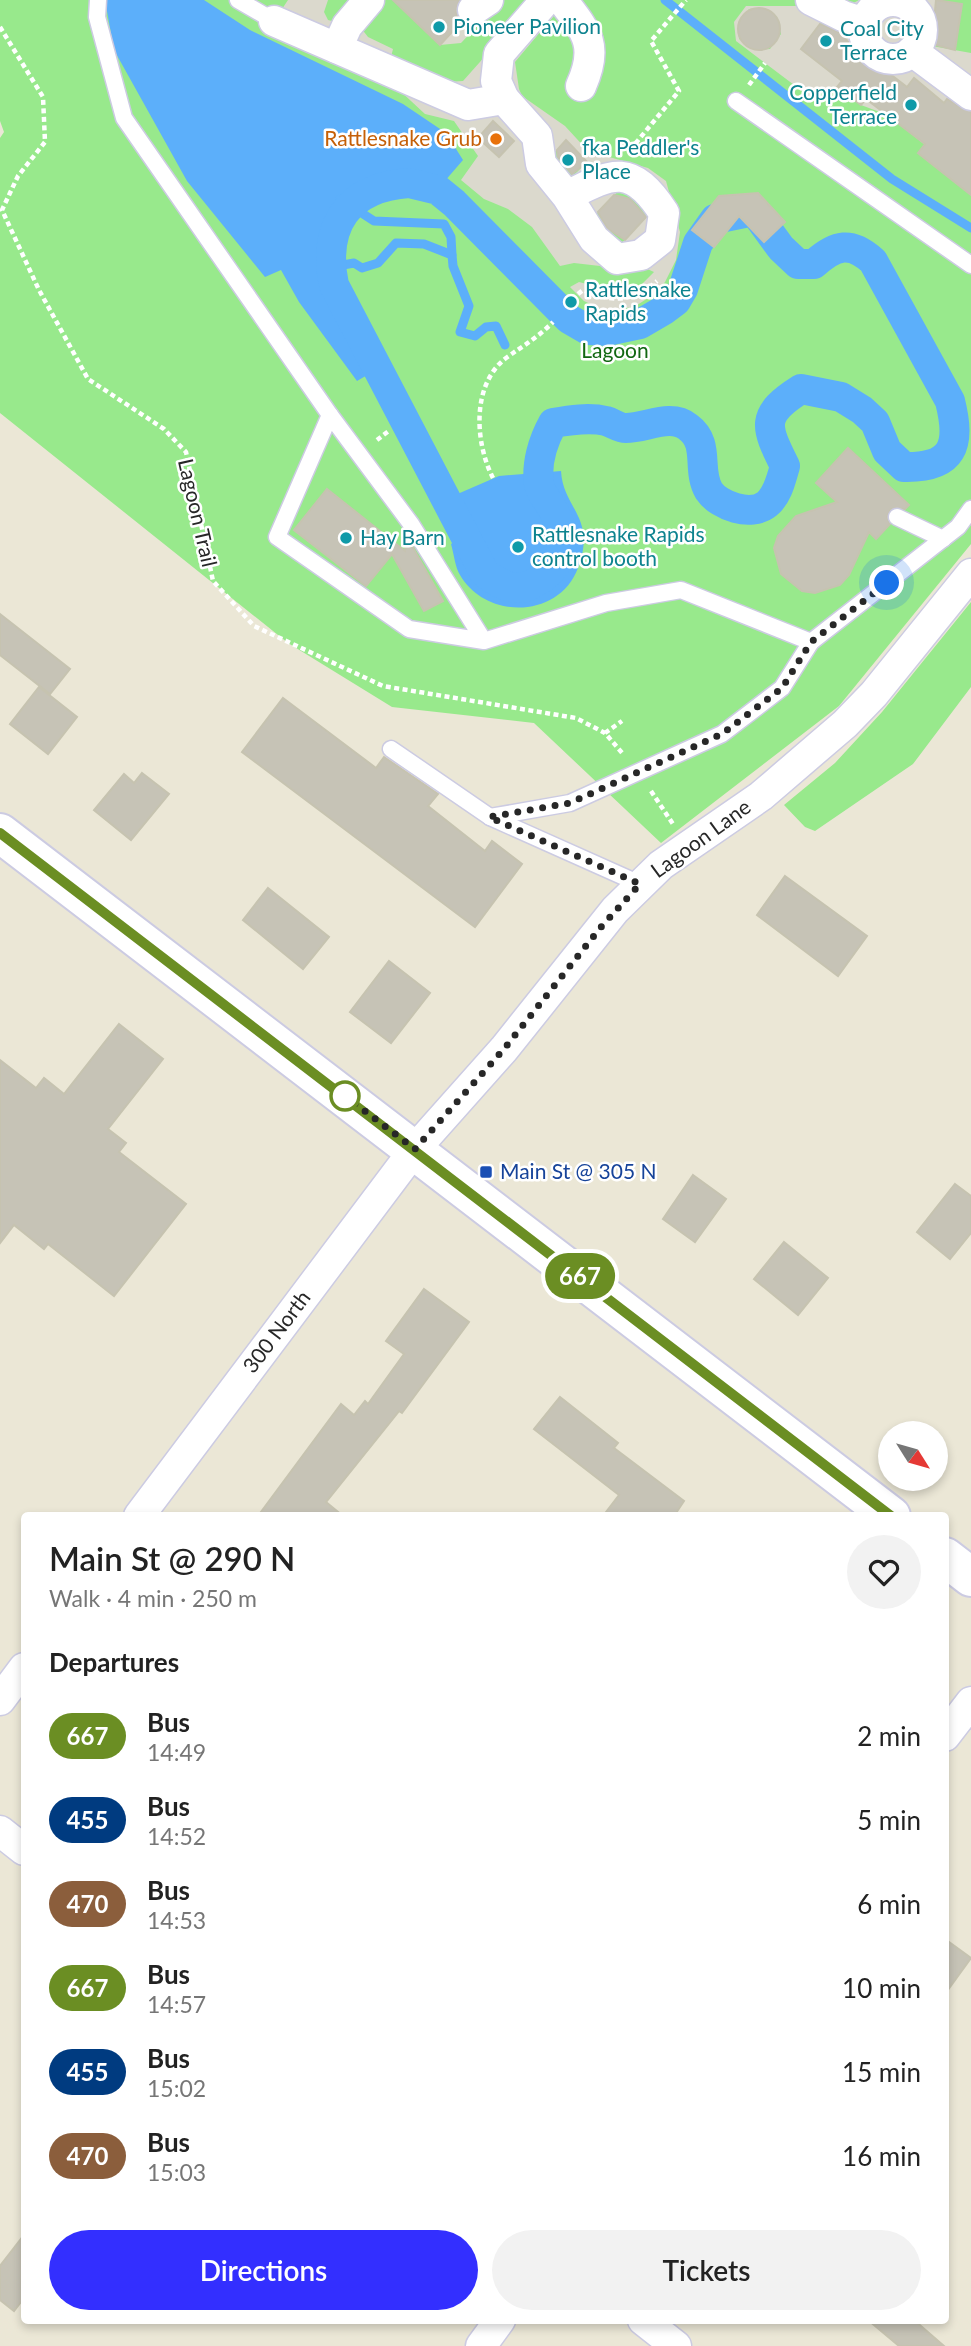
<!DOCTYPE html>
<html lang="en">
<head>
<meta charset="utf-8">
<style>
  body { margin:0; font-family:Lato,sans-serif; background:#f2f2f2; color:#222; height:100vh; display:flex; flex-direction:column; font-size:26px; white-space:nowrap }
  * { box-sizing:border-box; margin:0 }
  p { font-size:23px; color:#767676 }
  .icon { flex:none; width:38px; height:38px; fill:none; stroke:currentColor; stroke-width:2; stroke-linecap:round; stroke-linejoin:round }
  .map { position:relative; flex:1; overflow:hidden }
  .drawer { position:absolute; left:21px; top:1512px; width:928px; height:812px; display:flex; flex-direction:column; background:#fff; border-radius:7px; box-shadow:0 4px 10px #0003 }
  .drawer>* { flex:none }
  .badge { padding:0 14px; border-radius:23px; font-size:24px; line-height:46px }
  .needle { width:46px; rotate:127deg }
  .fabs { position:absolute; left:878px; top:1421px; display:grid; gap:14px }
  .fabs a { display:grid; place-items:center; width:70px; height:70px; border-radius:50%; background:#fff; box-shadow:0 4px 10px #0003; font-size:35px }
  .you { position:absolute; width:35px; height:35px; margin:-18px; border:5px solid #fff; border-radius:50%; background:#1a73e8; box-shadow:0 0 0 10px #1a73e833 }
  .map>.badge { position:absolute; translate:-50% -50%; box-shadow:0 0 0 4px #fff }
  h2 { padding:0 28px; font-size:26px; line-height:63px }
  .round { display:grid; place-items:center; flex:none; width:74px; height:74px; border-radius:37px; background:#f2f2f2 }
  .head { display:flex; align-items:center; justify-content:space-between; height:119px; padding:0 28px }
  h1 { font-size:33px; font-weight:600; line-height:52px }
  .primary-button { display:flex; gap:14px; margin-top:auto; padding:14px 28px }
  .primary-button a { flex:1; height:80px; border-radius:42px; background:#332fff; color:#fff; font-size:28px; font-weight:600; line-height:80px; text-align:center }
  .primary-button a+a { background:#f2f2f2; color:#222 }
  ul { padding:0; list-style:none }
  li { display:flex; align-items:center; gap:21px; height:84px; padding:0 28px }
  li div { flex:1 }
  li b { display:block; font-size:26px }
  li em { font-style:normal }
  li .badge { min-width:77px; font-weight:700; text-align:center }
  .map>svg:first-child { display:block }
  .green { fill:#98e98c }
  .plaza { fill:#dbd9cd; fill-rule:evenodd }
  .water { fill:#5caffa }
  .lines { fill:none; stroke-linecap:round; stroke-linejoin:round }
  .stream { stroke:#5caffa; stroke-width:9 }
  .canal { stroke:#5caffa; stroke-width:30 }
  .building { fill:#c6c3b6; stroke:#c6c3b0; stroke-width:2 }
  .lane-casing { stroke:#cccbe2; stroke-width:19 }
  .street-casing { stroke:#cccbe2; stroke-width:33 }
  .secondary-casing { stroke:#cccbe2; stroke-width:42 }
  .path { stroke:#fff; stroke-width:4.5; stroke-dasharray:5 3.5; stroke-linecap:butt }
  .lane { stroke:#fff; stroke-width:16 }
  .street { stroke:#fff; stroke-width:30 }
  .secondary { stroke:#fff; stroke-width:38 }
  .line-casing { stroke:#fff; stroke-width:16 }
  .line { stroke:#6b8e23; stroke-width:10 }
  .walk { stroke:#272727; stroke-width:7; stroke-dasharray:0 12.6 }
  .culture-dot { fill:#0f9aa8; stroke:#fff; stroke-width:2.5 }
  .food-dot { fill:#e8710a; stroke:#fff; stroke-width:2.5 }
  .stop-dot { fill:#fff; stroke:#6b8e23; stroke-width:3.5 }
  .transit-dot { fill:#1a4fb4; stroke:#fff; stroke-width:2.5 }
  .labels { text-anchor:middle; stroke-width:5; stroke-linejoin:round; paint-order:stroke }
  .culture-label { font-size:21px; fill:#0d838f; stroke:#fff; text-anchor:start }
  .food-label { font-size:21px; fill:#c56008; stroke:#fff; text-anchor:end }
  .park-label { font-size:21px; fill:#126812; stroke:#fff }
  .street-label { font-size:21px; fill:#272727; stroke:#fff }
  .transit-label { font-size:21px; fill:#164399; stroke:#fff; text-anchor:start }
</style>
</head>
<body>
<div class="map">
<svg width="971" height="2346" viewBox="0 0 971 2346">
  <rect width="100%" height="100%" fill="#ebe7d6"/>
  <g class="green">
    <polygon points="0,0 971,0 971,544 839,706 661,843 534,723 392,707 288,643 0,413 0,138 4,132 0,121"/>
    <polygon points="971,602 971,687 913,764 815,831 805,827 784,805 835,763 882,712"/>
  </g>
  <g class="plaza">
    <path d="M288,0H328L324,12L328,20L361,28L368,37L393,49L391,57L446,82L463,81L535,0H571L585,57L557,12L515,62L519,89L522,96L565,126L588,151L648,168L666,181L680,232L676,260L665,282L656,293L634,307L605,311L584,301L570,287L579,282L606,289H628L642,284L654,272L645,268L626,269L574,263L560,266L532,227L508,209L484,199L461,180L478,156L454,121L425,114L397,88L274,21ZM493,121L514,141L499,157L478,138ZM566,141L587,162L570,179L549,158ZM622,187L650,213L619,246L591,220Z"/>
    <polygon points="483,0 502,0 461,43 440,45"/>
    <path d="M859,0H936L932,46L971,53V114L958,104L925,145L909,132L937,97L914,78L885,114L861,105L887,72L810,97L736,41L734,22L746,6H848ZM764,8L777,17L781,34L770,49L754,50L739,39L738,23L749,9ZM827,15L851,34L826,67L802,49Z"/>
  </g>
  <g class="water">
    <path d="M105,0H204L250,30L403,104L446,133L463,160L444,182C397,164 355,171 330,218C323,231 318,251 321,265C328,304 352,339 369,374L357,381L299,302L281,270L265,277L187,181L114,50Z"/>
    <path d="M561,471C563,509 597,517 578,568C559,619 486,620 460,575C455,567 454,554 451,544L459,539L439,502L499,476Z"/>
  </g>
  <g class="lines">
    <g class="stream">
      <polyline points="665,0 892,179 971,228"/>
      <polyline points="340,199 374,221 444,224 451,237 452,255"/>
      <polyline points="343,265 354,263 362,268 378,263 396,243 424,244 452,255 453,266 469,306 460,332 475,336 486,327 496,326 505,345"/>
    </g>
    <path class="canal" d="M409,183L438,190L454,203L569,319L588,330L607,331L640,324L664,310L676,301L683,289L698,243L715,219L754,211L781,248L798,264H814C836,244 851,241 873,261L950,401C961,445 954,468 904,467L887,451L875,422L862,410L841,397L801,389C760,415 765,426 785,466C781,479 778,495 767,504C751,517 719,506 709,491C696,469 711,444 688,427C671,413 646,428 626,428C619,428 613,423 606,421C589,417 570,420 553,423C543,441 536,464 539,485C541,493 548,501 552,508C570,539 565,567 532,584C515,594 497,583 484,572L334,285C322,226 348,187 409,183Z"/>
  </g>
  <g class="building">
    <polygon points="393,0 459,0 456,12 461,22 440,45"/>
    <polygon points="936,0 962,4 955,50 932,44"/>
    <circle cx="759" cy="29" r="21"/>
    <polygon points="820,24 849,36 846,40 907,87 914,78 944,103 947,99 971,112 971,195 918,153 925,144 866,99 861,105 837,87 842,81 801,49"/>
    <polygon points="493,121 514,141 499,157 478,138"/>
    <polygon points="566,140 587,162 572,174 558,157 557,150"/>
    <polygon points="758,193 785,222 764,242 739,216 714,247 692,230 719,196"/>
    <polygon points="614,195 630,199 646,217 625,240 607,228 598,212"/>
    <polygon points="848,448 909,505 905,509 891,509 887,517 890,524 876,539 869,532 849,575 840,585 815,593 802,591 781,574 774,548 778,536 796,516 837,502 816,483"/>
    <polygon points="327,489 405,551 407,537 443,601 424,611 392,554 366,586 294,530"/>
    <polygon points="0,614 70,669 50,694 0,655"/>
    <polygon points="39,687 77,717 48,754 10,724"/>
    <polygon points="283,698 376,768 384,757 438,794 428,806 485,851 492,841 522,864 475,927 242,752"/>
    <polygon points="142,773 169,794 131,840 94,810 124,774 134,783"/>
    <polygon points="785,876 867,936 838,976 757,915"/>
    <polygon points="268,888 329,937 303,969 243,920"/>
    <polygon points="389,961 430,993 391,1043 350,1012"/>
    <polygon points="119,1024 163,1059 108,1129 126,1143 119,1152 186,1204 114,1296 48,1244 44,1249 14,1225 0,1243 0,1060 36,1088 44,1078 64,1094"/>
    <polygon points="693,1175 726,1199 695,1242 663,1219"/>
    <polygon points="955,1184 971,1196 971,1233 950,1259 917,1232"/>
    <polygon points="784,1242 828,1278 798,1315 754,1279"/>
    <polygon points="424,1289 469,1322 402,1413 399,1411 326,1502 343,1516 258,1516 341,1404 354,1415 365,1401 368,1404 404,1354 386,1341"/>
    <polygon points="560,1397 618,1443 614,1448 684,1501 674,1516 603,1516 619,1495 534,1429"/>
    <polygon points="945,1939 971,1958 945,1994"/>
    <polygon points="24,2235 24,2298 14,2311 0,2300 0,2266"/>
    <polygon points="868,2320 914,2320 944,2346 899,2346"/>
  </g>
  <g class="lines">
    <defs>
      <g id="lane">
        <polyline points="98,0 97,17 124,118 330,415"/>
        <polyline points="238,0 274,21"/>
        <polyline points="736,101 971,265"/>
        <polyline points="897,517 943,539"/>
        <polyline points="484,641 411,524 330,415 277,537 409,629 484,641 606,603 681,590 811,642"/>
        <polyline points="391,749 490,817 640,884"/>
        <polyline points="490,817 570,803 722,734 782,688 811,642 958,527 971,509"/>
      </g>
      <g id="street">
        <path d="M546,0L499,54L496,81L504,99L537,136L541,164L567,196L594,239L617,259L641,255L660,240L664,213C631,162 612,173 567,196"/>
        <path d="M562,0C587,32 599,46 581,86"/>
        <polyline points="811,0 843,16 865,23"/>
        <circle cx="893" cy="30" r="29"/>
        <polyline points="473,10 488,0"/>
        <polyline points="274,21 468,105 504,99"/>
        <polyline points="337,48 347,26 369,0"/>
        <polyline points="912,51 971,95"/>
        <polyline points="139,1516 415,1149 504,1049 615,910 661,865 761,796 845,724 874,694 971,574"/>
        <polyline points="0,1700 24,1668"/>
        <polyline points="945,1736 971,1702"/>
        <polyline points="0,1831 24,1850"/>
        <polyline points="643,2320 676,2346"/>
        <polyline points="481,2346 500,2320"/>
      </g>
      <g id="secondary">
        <polyline points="0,833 891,1516"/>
        <polyline points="945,1557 971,1577"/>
      </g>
    </defs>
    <use href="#lane" class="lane-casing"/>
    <use href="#street" class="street-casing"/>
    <use href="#secondary" class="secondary-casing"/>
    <g class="path">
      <polyline points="0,27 43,97 45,142 18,176 2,210 39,290 88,379 164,429 186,452 213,581 254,626 383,686 576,718 605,733 623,754"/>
      <polyline points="749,85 765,63"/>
      <polyline points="630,150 679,91 651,41 686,0"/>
      <path d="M578,294L583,290C611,303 634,302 657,281"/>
      <polyline points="377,440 390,430"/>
      <path d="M493,478C475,443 471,385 506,358C524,345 536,339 553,322"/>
      <polyline points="605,733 622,721"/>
      <polyline points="651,791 673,824"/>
    </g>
    <use href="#lane" class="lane"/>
    <use href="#street" class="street"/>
    <use href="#secondary" class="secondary"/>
  </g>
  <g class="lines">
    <defs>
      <polyline id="line" points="0,833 891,1516"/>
    </defs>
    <use href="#line" class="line-casing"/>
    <use href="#line" class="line"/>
    <polyline class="walk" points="345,1096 415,1149 504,1049 601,927 640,884 489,817 570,803 722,734 782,688 811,642 887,583"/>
  </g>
  <g class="culture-dot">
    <circle cx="439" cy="27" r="7"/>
    <circle cx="826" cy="41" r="7"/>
    <circle cx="911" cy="105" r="7"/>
    <circle cx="568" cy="160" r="7"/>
    <circle cx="571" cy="302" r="7"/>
    <circle cx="346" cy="538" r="7"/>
    <circle cx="518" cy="547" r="7"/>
  </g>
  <circle class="food-dot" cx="496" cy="139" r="7"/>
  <circle class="stop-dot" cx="345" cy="1096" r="14"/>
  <rect class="transit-dot" x="479" y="1165" width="14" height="14" rx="3.5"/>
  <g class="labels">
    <g class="culture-label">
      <text x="453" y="34">Pioneer Pavilion</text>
      <text x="840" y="36">Coal City<tspan x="840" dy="24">Terrace</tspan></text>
      <text x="897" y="100" text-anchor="end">Copperfield<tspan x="897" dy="24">Terrace</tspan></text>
      <text x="582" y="155">fka Peddler's<tspan x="582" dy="24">Place</tspan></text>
      <text x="585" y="297">Rattlesnake<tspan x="585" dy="24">Rapids</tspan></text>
      <text x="532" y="542">Rattlesnake Rapids<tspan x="532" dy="24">control booth</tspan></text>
      <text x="360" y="545">Hay Barn</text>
    </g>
    <g class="food-label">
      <text x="482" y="146">Rattlesnake Grub</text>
    </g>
    <g class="park-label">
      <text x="615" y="358">Lagoon</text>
    </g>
    <g class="street-label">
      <text transform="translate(197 513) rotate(77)" y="7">Lagoon Trail</text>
      <text transform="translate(701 839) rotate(-36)" y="7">Lagoon Lane</text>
      <text transform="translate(277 1332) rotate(-53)" y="7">300 North</text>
    </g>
    <g class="transit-label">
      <text x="500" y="1179">Main St @ 305 N</text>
    </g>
  </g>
</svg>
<div class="fabs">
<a><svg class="needle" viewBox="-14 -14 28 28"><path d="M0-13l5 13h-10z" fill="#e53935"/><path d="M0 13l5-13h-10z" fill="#767676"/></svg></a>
</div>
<div class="you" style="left:887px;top:583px"></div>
<b class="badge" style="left:580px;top:1276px;background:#6b8e23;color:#fff">667</b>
<section class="drawer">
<div class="head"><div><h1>Main St @ 290 N</h1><p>Walk · 4 min · 250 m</p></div><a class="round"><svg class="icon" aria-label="heart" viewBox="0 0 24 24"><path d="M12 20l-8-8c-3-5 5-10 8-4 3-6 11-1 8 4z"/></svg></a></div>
<h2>Departures</h2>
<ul>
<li><span class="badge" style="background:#6b8e23;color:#fff">667</span><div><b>Bus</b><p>14:49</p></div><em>2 min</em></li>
<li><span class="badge" style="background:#003b80;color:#fff">455</span><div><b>Bus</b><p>14:52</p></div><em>5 min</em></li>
<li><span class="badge" style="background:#8b5e3c;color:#fff">470</span><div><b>Bus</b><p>14:53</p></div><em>6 min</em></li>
<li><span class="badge" style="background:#6b8e23;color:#fff">667</span><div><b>Bus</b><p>14:57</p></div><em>10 min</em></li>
<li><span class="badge" style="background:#003b80;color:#fff">455</span><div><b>Bus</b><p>15:02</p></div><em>15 min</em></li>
<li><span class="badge" style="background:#8b5e3c;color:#fff">470</span><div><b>Bus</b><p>15:03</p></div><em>16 min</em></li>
</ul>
<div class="primary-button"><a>Directions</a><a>Tickets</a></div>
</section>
</div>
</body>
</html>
